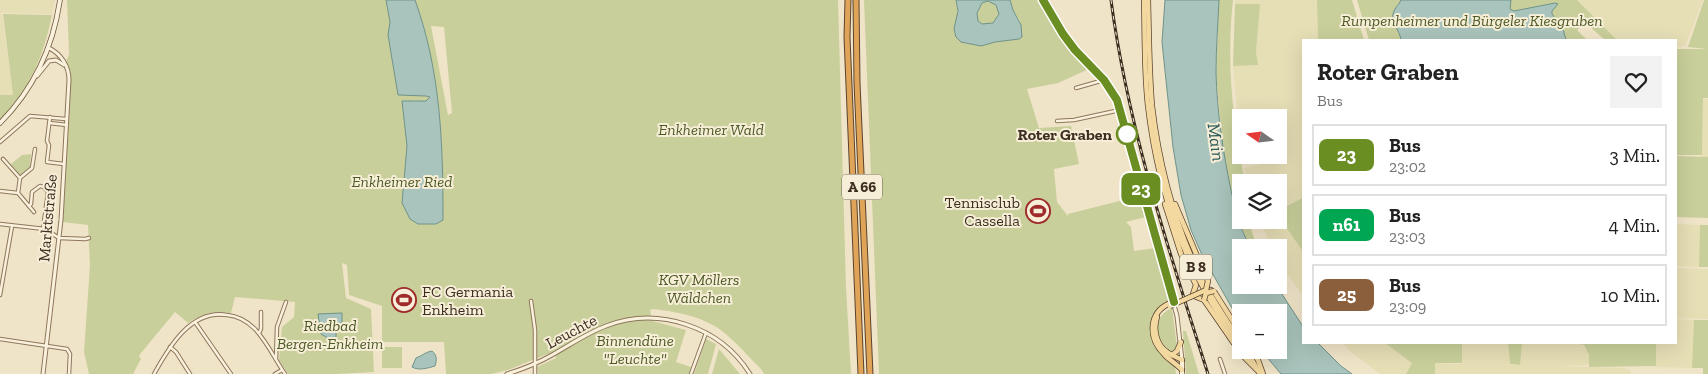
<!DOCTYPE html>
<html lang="de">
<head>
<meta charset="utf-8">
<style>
  body { margin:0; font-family:"Zilla Slab",serif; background:#f2f2f2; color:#222; height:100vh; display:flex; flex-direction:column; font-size:19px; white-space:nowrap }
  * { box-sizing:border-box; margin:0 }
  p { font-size:16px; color:#767676 }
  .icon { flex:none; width:28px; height:28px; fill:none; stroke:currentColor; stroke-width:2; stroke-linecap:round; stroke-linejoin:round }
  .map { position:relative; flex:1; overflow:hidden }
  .details { position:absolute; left:1302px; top:39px; width:375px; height:305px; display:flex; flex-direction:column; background:#fff; border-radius:0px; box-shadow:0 5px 20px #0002 }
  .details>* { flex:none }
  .badge { padding:0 10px; border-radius:8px; font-size:18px; line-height:32px }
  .needle { width:32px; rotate:284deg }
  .fabs { position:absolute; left:1232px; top:109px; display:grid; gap:10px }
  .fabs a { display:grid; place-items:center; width:55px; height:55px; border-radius:0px; background:#fff; box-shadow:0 5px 20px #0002; font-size:25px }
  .map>.badge { position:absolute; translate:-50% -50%; box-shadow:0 0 0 2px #fff }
  .round { display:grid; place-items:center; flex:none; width:52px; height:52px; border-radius:0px; background:#f2f2f2 }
  .head { display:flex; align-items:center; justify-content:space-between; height:85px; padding:0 15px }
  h1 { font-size:24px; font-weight:700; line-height:38px }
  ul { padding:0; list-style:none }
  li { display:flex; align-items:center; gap:15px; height:62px; margin:0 10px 8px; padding:0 5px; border:2px solid #e0e0e0; border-radius:0px }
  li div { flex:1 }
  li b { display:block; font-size:19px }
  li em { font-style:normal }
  li .badge { min-width:55px; font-weight:700; text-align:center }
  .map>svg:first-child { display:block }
  .farmland { fill:#e6deb5; fill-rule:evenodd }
  .green { fill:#c9cf9b; fill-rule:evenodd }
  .water { fill:#a9c4bc; stroke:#6f938a; fill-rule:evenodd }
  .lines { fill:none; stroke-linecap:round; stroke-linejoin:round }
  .minor-casing { stroke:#8d765c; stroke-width:4.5 }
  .tertiary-casing { stroke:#8d765c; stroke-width:5 }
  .secondary-casing { stroke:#6f573f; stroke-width:5.5 }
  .primary-casing { stroke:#5b4430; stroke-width:6 }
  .motorway-casing { stroke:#5b4430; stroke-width:7 }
  .minor { stroke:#faf1dc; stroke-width:2.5 }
  .tertiary { stroke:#faf1dc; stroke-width:3 }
  .secondary { stroke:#faf1dc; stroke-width:4 }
  .primary { stroke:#f3d9a0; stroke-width:4.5 }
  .motorway { stroke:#e0a458; stroke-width:5 }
  .rail-casing { stroke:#3d2e20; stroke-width:3 }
  .rail { stroke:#f7eed8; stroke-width:1; stroke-dasharray:4; stroke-linecap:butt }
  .primary-bridge-casing { stroke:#5b4430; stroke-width:6; stroke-linecap:butt }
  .primary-bridge { stroke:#f3d9a0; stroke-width:4.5 }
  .line-casing { stroke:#fff; stroke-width:11 }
  .line { stroke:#6b8e23; stroke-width:8 }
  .stop-dot { fill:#fff; stroke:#6b8e23; stroke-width:2.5 }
  .labels { text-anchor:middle; stroke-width:4; stroke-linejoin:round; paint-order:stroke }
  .shield { fill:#f7eed8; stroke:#756857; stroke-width:1 }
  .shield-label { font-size:15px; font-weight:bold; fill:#3d2e20 }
  .park-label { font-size:16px; font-style:italic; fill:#4d5a26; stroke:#f7eed8 }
  .stop-label { font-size:16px; font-weight:bold; fill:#3d2e20; stroke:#f7eed8; text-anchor:end }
  .poi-label { font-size:16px; fill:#3d2e20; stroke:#f7eed8; text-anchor:end }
  .street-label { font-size:16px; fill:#3d2e20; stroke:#f7eed8 }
  .water-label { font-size:18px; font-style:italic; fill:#2f5d5a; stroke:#f7eed8 }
</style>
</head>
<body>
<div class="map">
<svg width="1708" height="374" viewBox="0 0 1708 374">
  <rect width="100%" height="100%" fill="#f0e4c8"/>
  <g class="farmland">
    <polygon points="0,0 55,0 52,14 2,13 13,95 0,95"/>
    <path d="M1235,0H1317L1318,40H1304V197L1279,209V182H1247L1244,168L1276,161L1241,157L1233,66L1257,65L1256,52L1260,4H1235ZM1241,118H1279V155H1241Z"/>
    <polygon points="1577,0 1703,0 1686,44 1684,46 1676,47 1676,40 1617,40"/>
    <polygon points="1703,99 1708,99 1708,157 1702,157"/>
    <polygon points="1279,217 1304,253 1304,297 1288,275 1279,260 1279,248 1271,247 1260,220 1279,220"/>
    <polygon points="1676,224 1700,225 1699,267 1676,266"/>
    <polygon points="1676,268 1708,269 1708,319 1676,318"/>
    <polygon points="1676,319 1694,320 1692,368 1656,367 1656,343 1676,342"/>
    <polygon points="1462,342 1508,343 1510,365 1519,365 1522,343 1574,343 1583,345 1589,355 1589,365 1556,366 1624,368 1630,370 1631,374 1435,374 1435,363 1462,364"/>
    <polygon points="1343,343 1385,343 1413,363 1406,374 1380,374 1350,351"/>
  </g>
  <g class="green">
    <path d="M67,0H838L846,288L851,374H764L761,369C748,356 736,342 722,331C702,316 677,312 653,309L650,310L652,321L686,330L676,362L691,367L689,374H538L537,367L556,358L555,351L508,370L491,374H446L444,342H382V306L349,295L347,265L342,263L346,298L371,309L374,372L337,374H288L279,360L282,327L294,317L295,302L235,297L231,313C215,311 202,313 188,323L175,312L141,353L139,356L141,359L133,374H89L84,352L90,265L88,225L63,222L69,80L65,65L69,54ZM431,26L444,27L452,113L448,115Z"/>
    <path d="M864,0H956L961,42L981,46L995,42L1021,38L1020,21L1013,10L1010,0H1039L1071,52L1089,69L1058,83L1027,89L1039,128L1071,126L1079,164L1054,169L1057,202L1068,216V214L1139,196L1146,217L1126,222L1131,227L1134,251L1155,248L1170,300C1135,317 1152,349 1175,367L1176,374H879Z"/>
    <path d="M1219,0H1233C1226,64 1233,120 1245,182H1241V220H1256L1251,222L1250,226L1257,247H1251L1247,241L1237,214L1225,163L1222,143L1216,74Z"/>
    <polygon points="1317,0 1352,0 1364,40 1318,40"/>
    <polygon points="1357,0 1577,0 1617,40 1605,40 1581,19 1584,25 1577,30 1587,40 1369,40"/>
    <polygon points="1704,0 1708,0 1708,98 1703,98 1702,155 1676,155 1676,49 1707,49 1688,47"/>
    <polygon points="988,1 996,5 999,14 993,23 982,24 978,21 977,13 982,3"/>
    <polygon points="1235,4 1260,4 1256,52 1258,65 1233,66"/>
    <path d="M3,14L52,15C44,54 30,91 0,119V95H13Z"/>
    <polygon points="31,154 30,167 20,175 11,164 22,155"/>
    <polygon points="1676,156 1708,157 1708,218 1676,217"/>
    <polygon points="1304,197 1304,253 1279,217 1279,210"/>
    <polygon points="1700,225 1708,225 1708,267 1699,267"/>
    <path d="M1172,308L1177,347L1175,351L1171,353C1168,351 1163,348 1161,345C1152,331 1157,314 1172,308Z"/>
    <polygon points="1694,320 1708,320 1708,374 1703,374 1703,368 1692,368"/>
    <polygon points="1183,331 1186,331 1199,374 1186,374"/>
    <polygon points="706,339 716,344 708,374 694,374"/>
    <polygon points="1385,343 1462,343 1462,363 1435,363 1435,374 1451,374 1406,374 1412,363"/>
    <polygon points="1508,343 1522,343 1520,365 1510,364"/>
    <polygon points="1574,343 1656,343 1656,366 1589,367 1589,355 1584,345"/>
    <rect x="382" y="347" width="20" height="21"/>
    <polygon points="719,349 740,374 712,374"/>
  </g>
  <g class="water">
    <path d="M386,0H415C441,72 443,144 443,220L436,224H418L410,219L402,203L407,146L402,101H426L430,97L426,96L398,95L388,35L390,22Z"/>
    <path d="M956,0H1010L1013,10L1021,25L1022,37L1019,39L995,42L981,46L961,42L956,37L954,29L958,11ZM988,1L996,5L999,14L993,23L982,24L978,21L977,13L982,3Z"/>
    <path d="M1165,0H1219C1218,24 1216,48 1216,73C1217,112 1223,152 1231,190C1235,209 1240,231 1251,247L1241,248V285H1276L1304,328V342L1318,343L1341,366L1352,374H1281L1261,350H1279V312H1241V324L1202,255L1191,230L1181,195L1173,147L1162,42Z"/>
    <path d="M1401,0H1511L1510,9L1514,11L1555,3L1558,4L1552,11V14L1563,29L1566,40H1401C1400,30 1389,21 1394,11C1396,6 1399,5 1401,0Z"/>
    <polygon points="342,313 342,323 323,324 324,328 336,327 336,337 331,340 321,334 318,314"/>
    <path d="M432,351C437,355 437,360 435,366C428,368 419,371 412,367L416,358C422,356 425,352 432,351Z"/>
  </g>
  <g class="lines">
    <defs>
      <g id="minor">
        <polyline points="1076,88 1104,80"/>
        <polyline points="50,117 47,141 49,145 47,162 64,164"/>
        <polyline points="1057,121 1074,120 1120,110"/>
        <polyline points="49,123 67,125"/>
        <polyline points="0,142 30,116 66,119"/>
        <polyline points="3,159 20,178 18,193 34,212"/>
        <polyline points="20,178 32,168 35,149"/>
        <polyline points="0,191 18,193"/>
        <polyline points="29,206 31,204 32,192 40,186 44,187 48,192 43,229"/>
        <polyline points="0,224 45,229 59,238 85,239 89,238"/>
        <polyline points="0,295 12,226"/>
        <polyline points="531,301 535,330 535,374"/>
        <polyline points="195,322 231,374"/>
        <polyline points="259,333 261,329 261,312"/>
        <polyline points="0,339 67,349 70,354 69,374"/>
        <polyline points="170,347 176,352 190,374"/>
        <polyline points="276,359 277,327 286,302"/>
        <polyline points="1220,359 1225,374"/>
        <path d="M154,374C169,347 191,309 227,315C238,316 247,321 255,329C267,342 275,359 285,374"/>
        <polyline points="275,374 282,370"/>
        <polyline points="691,374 706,333"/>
      </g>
      <g id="tertiary">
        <polyline points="1043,0 1063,34 1075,51 1104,80 1120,108 1177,316 1182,360"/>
        <polyline points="37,76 49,61 56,60 64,65"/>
        <path d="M43,374L61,220L69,80C69,66 61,54 49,48"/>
        <path d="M507,374C523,369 538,363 552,355C570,345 587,333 606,326C658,306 720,326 750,374"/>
      </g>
      <g id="secondary">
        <path d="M0,123C34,89 53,47 60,0"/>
        <polyline points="1182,374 1182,360"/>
      </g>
      <g id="primary">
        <path d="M1144,0C1145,35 1144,71 1148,106C1159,199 1187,273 1241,348"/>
        <path d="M1148,0C1149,36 1149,71 1152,106C1159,164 1174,222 1199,274C1211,298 1226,320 1241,342"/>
        <polyline points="1165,204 1181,254 1196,285 1193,294"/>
        <polyline points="1175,204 1203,270"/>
        <polyline points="1211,290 1215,293 1241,334"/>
        <polyline points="1194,296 1204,300 1242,355 1257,370"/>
        <path d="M1170,303C1148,313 1148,338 1164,354C1169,360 1177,364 1182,370"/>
        <path d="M1157,317C1153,329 1156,345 1167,352C1172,356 1177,357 1182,360"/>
        <polyline points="1246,350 1260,374"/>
        <polyline points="1251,350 1258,360 1263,374"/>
        <polyline points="1172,355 1177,351 1181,342"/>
      </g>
      <g id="motorway">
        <polyline points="848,0 847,37 861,374"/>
        <polyline points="856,0 857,83 870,374"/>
      </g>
    </defs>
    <use href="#minor" class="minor-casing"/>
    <use href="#tertiary" class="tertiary-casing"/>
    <use href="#secondary" class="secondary-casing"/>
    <use href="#primary" class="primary-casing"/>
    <use href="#motorway" class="motorway-casing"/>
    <use href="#minor" class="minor"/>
    <use href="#tertiary" class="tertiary"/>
    <use href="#secondary" class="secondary"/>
    <use href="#primary" class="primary"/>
    <use href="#motorway" class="motorway"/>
    <defs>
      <path id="rail" d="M1111,0C1128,128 1169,251 1208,374"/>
    </defs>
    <use href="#rail" class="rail-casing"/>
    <use href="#rail" class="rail"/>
    <defs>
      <g id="primary-bridge">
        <polyline points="1204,300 1206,293 1214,291"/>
        <polyline points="1170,306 1206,290 1208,281 1203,270"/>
      </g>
    </defs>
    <use href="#primary-bridge" class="primary-bridge-casing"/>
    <use href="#primary-bridge" class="primary-bridge"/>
  </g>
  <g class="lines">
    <defs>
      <polyline id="line" points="1043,0 1063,34 1075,50 1104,80 1117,100 1174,302"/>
    </defs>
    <use href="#line" class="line-casing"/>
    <use href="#line" class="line"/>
  </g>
  <defs>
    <symbol id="stadium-ring" viewBox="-11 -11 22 22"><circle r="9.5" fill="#f7eed8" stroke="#9e2a2b" stroke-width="1.5"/><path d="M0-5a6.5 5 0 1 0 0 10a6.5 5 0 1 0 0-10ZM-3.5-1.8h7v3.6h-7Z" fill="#9e2a2b"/></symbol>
  </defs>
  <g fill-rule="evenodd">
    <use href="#stadium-ring" x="1024" y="197" width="28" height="28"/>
    <use href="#stadium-ring" x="390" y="286" width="28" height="28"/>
  </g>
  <circle class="stop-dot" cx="1127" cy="134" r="10"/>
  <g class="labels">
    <g class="shield">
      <rect x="842" y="174.5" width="40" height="25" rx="4"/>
      <rect x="1180" y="254.5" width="32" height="25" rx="4"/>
    </g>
    <g class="shield-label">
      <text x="862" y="192">A 66</text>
      <text x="1196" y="272">B 8</text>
    </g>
    <g class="park-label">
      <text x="1472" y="26">Rumpenheimer und Bürgeler Kiesgruben</text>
      <text x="711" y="135">Enkheimer Wald</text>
      <text x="402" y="187">Enkheimer Ried</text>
      <text x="699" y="285">KGV Möllers<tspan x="699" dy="18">Wäldchen</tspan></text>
      <text x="330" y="331">Riedbad<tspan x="330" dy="18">Bergen-Enkheim</tspan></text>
      <text x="635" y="346">Binnendüne<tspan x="635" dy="18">"Leuchte"</tspan></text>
    </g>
    <g class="stop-label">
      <text x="1112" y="140">Roter Graben</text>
    </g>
    <g class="poi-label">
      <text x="1020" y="208">Tennisclub<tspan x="1020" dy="18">Cassella</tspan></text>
      <text x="422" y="297" text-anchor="start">FC Germania<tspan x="422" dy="18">Enkheim</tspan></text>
    </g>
    <g class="street-label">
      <text transform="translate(47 218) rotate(-85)" y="6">Marktstraße</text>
      <text transform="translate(571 331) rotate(-28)" y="6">Leuchte</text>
    </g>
    <g class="water-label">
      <text transform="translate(1216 142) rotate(82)" y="6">Main</text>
    </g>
  </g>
</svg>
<div class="fabs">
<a><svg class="needle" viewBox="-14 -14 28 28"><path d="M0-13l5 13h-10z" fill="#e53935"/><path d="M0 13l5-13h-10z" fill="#767676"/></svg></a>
<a><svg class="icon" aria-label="layers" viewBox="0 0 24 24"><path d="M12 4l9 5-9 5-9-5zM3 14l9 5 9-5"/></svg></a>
<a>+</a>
<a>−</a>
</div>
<b class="badge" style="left:1141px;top:189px;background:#6b8e23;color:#fff">23</b>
<section class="details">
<div class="head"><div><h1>Roter Graben</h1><p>Bus</p></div><a class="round"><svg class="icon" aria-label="heart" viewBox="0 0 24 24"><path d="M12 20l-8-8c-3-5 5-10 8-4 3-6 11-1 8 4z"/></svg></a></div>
<ul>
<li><span class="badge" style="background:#6b8e23;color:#fff">23</span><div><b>Bus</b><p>23:02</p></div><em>3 Min.</em></li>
<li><span class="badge" style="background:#00a651;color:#fff">n61</span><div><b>Bus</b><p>23:03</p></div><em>4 Min.</em></li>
<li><span class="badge" style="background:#8b5e3c;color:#fff">25</span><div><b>Bus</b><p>23:09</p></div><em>10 Min.</em></li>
</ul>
</section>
</div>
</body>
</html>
